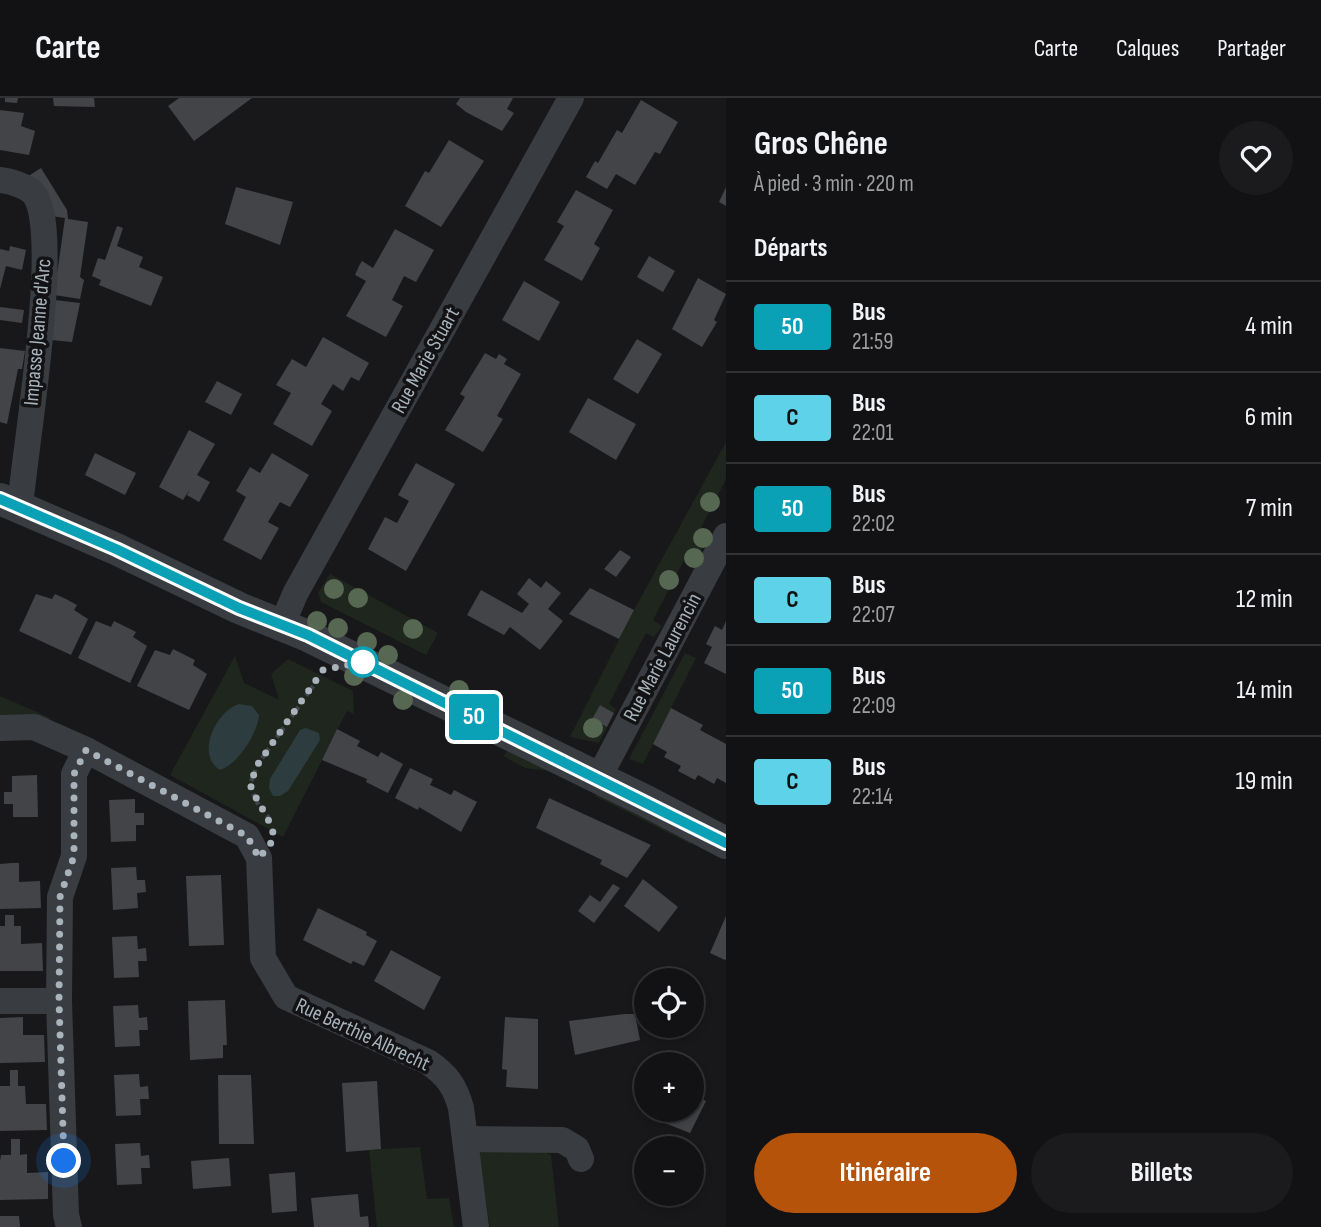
<!DOCTYPE html>
<html lang="fr">
<head>
<meta charset="utf-8">
<style>
  body { margin:0; font-family:"Sofia Sans Condensed",sans-serif; background:#1b1b1d; color:#f1f3f6; height:100vh; display:flex; flex-direction:column; font-size:26px; white-space:nowrap }
  * { box-sizing:border-box; margin:0 }
  p { font-size:23px; color:#9c9ea0 }
  .icon { flex:none; width:38px; height:38px; fill:none; stroke:currentColor; stroke-width:2; stroke-linecap:round; stroke-linejoin:round }
  .map { position:relative; flex:1; overflow:hidden }
  .side { display:flex; flex-direction:column; background:#121214; width:595px }
  .side>* { flex:none }
  .badge { padding:0 14px; border-radius:5px; font-size:24px; line-height:46px }
  .tools { position:absolute; left:634px; top:870px; display:grid; gap:14px }
  .tools a { display:grid; place-items:center; width:70px; height:70px; border-radius:50%; background:#121214; box-shadow:0 4px 10px #0003,0 0 0 2px #313234; font-size:35px }
  .you { position:absolute; width:35px; height:35px; margin:-18px; border:5px solid #fff; border-radius:50%; background:#1a73e8; box-shadow:0 0 0 10px #1a73e833 }
  .map>.badge { position:absolute; translate:-50% -50%; box-shadow:0 0 0 4px #fff }
  h2 { padding:0 28px; font-size:26px; line-height:63px }
  .round { display:grid; place-items:center; flex:none; width:74px; height:74px; border-radius:37px; background:#1b1b1d }
  .head { display:flex; align-items:center; justify-content:space-between; height:119px; padding:0 28px }
  h1 { font-size:33px; font-weight:700; line-height:52px }
  .button { display:flex; gap:14px; margin-top:auto; padding:14px 28px }
  .button a { flex:1; height:80px; border-radius:42px; background:#b45309; color:#fff; font-size:28px; font-weight:700; line-height:80px; text-align:center }
  .button a+a { background:#1b1b1d; color:#f1f3f6 }
  ul { padding:0; list-style:none }
  li { display:flex; align-items:center; gap:21px; height:91px; padding:0 28px; border-top:2px solid #313234 }
  li div { flex:1 }
  li b { display:block; font-size:26px }
  li em { font-style:normal }
  li .badge { min-width:77px; font-weight:700; text-align:center }
  header { display:flex; align-items:center; gap:42px; box-sizing:border-box; height:98px; padding:0 35px; background:#121214; border-bottom:2px solid #313234 }
  header strong { font-size:33px }
  nav { display:flex; gap:38px; margin-inline-start:auto; font-size:24px }
  main { display:flex; flex:1; min-height:0 }
  .map>svg:first-child { display:block }
  .green { fill:#1e261d }
  .water { fill:#2d3c3f }
  .building { fill:#424447 }
  .lines { fill:none; stroke-linecap:round; stroke-linejoin:round }
  .path { stroke:#3e4347; stroke-width:4.5; stroke-dasharray:3.5 5; stroke-linecap:butt }
  .minor { stroke:#393c40; stroke-width:26 }
  .tertiary { stroke:#393c40; stroke-width:32 }
  .tree { fill:#566752 }
  .line-casing { stroke:#fff; stroke-width:16 }
  .line { stroke:#0aa0b6; stroke-width:10 }
  .walk { stroke:#a9b3bb; stroke-width:7; stroke-dasharray:0 12.6 }
  .stop-dot { fill:#fff; stroke:#0aa0b6; stroke-width:3.5 }
  .labels { text-anchor:middle; stroke-width:7; stroke-linejoin:round; paint-order:stroke }
  .street-label { font-size:21px; fill:#a9b3bb; stroke:#131315 }
</style>
</head>
<body>
<header>
<strong>Carte</strong>
<nav><a>Carte</a><a>Calques</a><a>Partager</a></nav>
</header>
<main>
<div class="map">
<svg width="726" height="1129" viewBox="0 0 726 1129">
  <rect width="100%" height="100%" fill="#18181a"/>
  <g class="green">
    <polygon points="726,344 726,381 701,430 710,435 694,466 684,462 653,522 662,528 654,539 646,535 641,544 609,606 616,611 614,615 600,607 593,621 607,629 599,645 570,639 634,512"/>
    <polygon points="330,476 438,535 426,557 321,504 318,495"/>
    <polygon points="685,555 696,560 643,666 629,661"/>
    <polygon points="235,558 244,585 279,602 271,576 288,561 353,593 354,616 347,613 283,739 170,677"/>
    <polygon points="0,598 46,618 52,621 0,622"/>
    <polygon points="510,651 551,673 525,670 503,658"/>
    <polygon points="598,693 693,741 691,746 595,698"/>
    <polygon points="420,1049 427,1101 449,1100 454,1129 377,1129 369,1052"/>
    <polygon points="478,1051 540,1052 551,1057 559,1129 490,1129"/>
  </g>
  <g class="water">
    <path d="M239,606L252,608L259,617C258,635 237,667 220,672C195,657 216,613 239,606Z"/>
    <polygon points="306,630 319,635 320,642 288,693 280,698 273,698 269,690 270,681 300,632"/>
  </g>
  <g class="building">
    <polygon points="5,0 18,0 17,5 5,4"/>
    <polygon points="53,0 94,0 95,9 54,8"/>
    <polygon points="179,0 252,0 194,43 168,8"/>
    <polygon points="460,0 513,0 507,11 514,15 502,33 466,14 456,6"/>
    <polygon points="641,2 678,24 660,56 655,54 635,87 616,76 607,91 586,79 595,63 598,65 617,32 622,35"/>
    <polygon points="0,12 24,15 21,28 35,33 29,57 0,52"/>
    <polygon points="449,42 484,63 441,129 405,108 425,73 429,75"/>
    <polygon points="41,70 67,112 68,121 88,124 80,179 84,182 80,201 54,197 65,120 51,118 27,79"/>
    <polygon points="236,89 293,104 280,147 225,126"/>
    <polygon points="726,89 726,108 719,104"/>
    <polygon points="576,92 613,112 594,146 600,150 582,183 544,162 564,128 557,124"/>
    <polygon points="117,128 123,130 117,148 143,159 139,169 163,179 151,208 99,187 101,182 92,178 98,160 105,162"/>
    <polygon points="395,131 434,152 416,184 404,178 392,202 403,208 386,239 346,218 366,183 355,177 359,168 362,163 373,170"/>
    <polygon points="10,148 26,152 22,172 6,168 0,191 0,151 9,153"/>
    <polygon points="649,158 675,173 663,194 637,179"/>
    <polygon points="698,180 726,196 714,222 717,224 702,249 672,231"/>
    <polygon points="524,183 560,204 539,243 502,222"/>
    <polygon points="55,202 80,205 72,244 51,242"/>
    <polygon points="0,209 24,212 22,225 0,222"/>
    <polygon points="323,239 369,265 359,283 351,279 343,293 333,286 321,306 332,313 312,348 273,326 291,295 276,287 292,261 306,269"/>
    <polygon points="637,241 662,256 638,296 613,281"/>
    <polygon points="0,250 25,253 22,271 18,271 7,326 0,324"/>
    <polygon points="485,255 496,261 499,256 507,261 504,266 521,276 497,318 503,321 483,354 445,332 465,299 460,296"/>
    <polygon points="217,283 242,296 231,317 205,304"/>
    <polygon points="588,300 636,326 616,362 569,334"/>
    <polygon points="189,332 215,346 197,377 210,384 199,404 187,397 190,391 183,402 159,389"/>
    <polygon points="95,355 136,375 125,397 85,377"/>
    <polygon points="272,355 309,377 290,409 280,404 268,424 279,430 261,462 223,442 246,399 236,393 250,369 260,375"/>
    <polygon points="416,365 455,386 406,473 368,451 385,419 397,425 409,403 398,397"/>
    <polygon points="620,452 631,459 616,479 604,471"/>
    <polygon points="529,480 541,490 546,483 561,495 548,511 563,523 540,552 510,529 504,537 467,517 481,492 522,515 529,506 517,496"/>
    <polygon points="590,490 634,512 619,541 569,516"/>
    <polygon points="36,496 52,501 55,496 66,501 77,507 74,512 88,521 71,557 19,533"/>
    <polygon points="96,523 111,529 114,523 136,534 133,539 147,548 130,585 78,560"/>
    <polygon points="726,523 726,576 704,565 712,549 706,546 715,528 722,532"/>
    <polygon points="173,551 195,562 193,567 207,576 189,612 137,588 155,552 170,557"/>
    <polygon points="600,607 614,615 607,629 592,621"/>
    <polygon points="671,610 703,627 700,632 726,646 726,685 717,680 714,686 698,677 695,682 678,673 681,668 664,659 667,654 653,646"/>
    <polygon points="337,631 360,643 357,648 378,659 381,654 403,666 388,695 366,684 367,681 322,662"/>
    <polygon points="410,670 433,681 430,687 441,692 451,697 454,692 477,704 461,734 419,709 418,712 395,700"/>
    <polygon points="37,677 38,719 13,719 13,706 4,706 4,694 12,694 12,678"/>
    <polygon points="549,700 651,747 627,780 600,766 602,762 536,730"/>
    <polygon points="135,701 135,715 144,715 144,727 136,727 136,743 111,744 109,702"/>
    <polygon points="12,765 19,765 19,784 40,783 41,810 0,811 0,766"/>
    <polygon points="136,769 137,782 145,782 146,794 137,795 138,810 113,812 111,770"/>
    <polygon points="221,777 224,847 189,848 186,778"/>
    <polygon points="643,781 678,809 659,834 624,808"/>
    <polygon points="613,786 620,790 594,825 578,813 590,797 600,804"/>
    <polygon points="318,810 367,834 366,837 377,843 364,868 353,863 351,866 303,842"/>
    <polygon points="5,817 14,817 14,828 21,828 21,846 42,845 43,873 0,873 0,828 5,828"/>
    <polygon points="726,818 726,861 725,862 710,855"/>
    <polygon points="137,838 138,851 146,850 147,863 138,863 139,879 114,880 112,839"/>
    <polygon points="391,852 441,879 424,912 374,883"/>
    <polygon points="225,902 227,947 223,947 223,960 190,962 188,903"/>
    <polygon points="138,907 139,920 147,919 148,932 139,932 140,948 115,949 113,908"/>
    <polygon points="624,916 635,916 640,942 575,957 569,923"/>
    <polygon points="23,919 23,937 44,937 45,964 0,965 0,920"/>
    <polygon points="505,919 538,921 538,991 506,989 507,972 502,971"/>
    <polygon points="10,972 18,972 18,988 25,988 26,1006 46,1006 47,1032 0,1033 0,988 10,988"/>
    <polygon points="139,976 140,989 148,988 149,1001 140,1001 141,1017 116,1018 114,977"/>
    <polygon points="218,977 251,977 254,1046 219,1046"/>
    <polygon points="377,983 381,1051 346,1054 342,985"/>
    <polygon points="691,996 706,1003 690,1035 647,1018 650,1012 691,1012"/>
    <polygon points="11,1041 20,1041 20,1057 27,1056 27,1075 48,1074 48,1101 0,1102 0,1063 1,1057 11,1057"/>
    <polygon points="140,1045 141,1058 149,1057 150,1070 141,1070 142,1086 117,1087 115,1046"/>
    <polygon points="229,1060 231,1088 193,1091 191,1063"/>
    <polygon points="295,1074 297,1113 272,1115 269,1076"/>
    <polygon points="358,1096 360,1119 368,1118 369,1129 314,1129 311,1100"/>
    <polygon points="0,1118 19,1118 20,1129 0,1129"/>
  </g>
  <g class="lines">
    <polyline class="path" points="269,720 256,703 250,686 258,666 321,577"/>
    <g class="minor">
      <path d="M0,82C10,83 27,88 34,96C63,133 24,355 20,410"/>
      <polyline points="282,527 295,496 571,0"/>
      <polyline points="0,630 34,629 86,652"/>
      <polyline points="598,681 726,438"/>
      <polyline points="0,903 59,903"/>
      <polyline points="465,1041 562,1042 577,1051 581,1061"/>
      <path d="M69,1129L66,1117L59,903L60,799L74,758V676L86,652L247,738L259,760L263,860L286,899L428,964C447,977 455,988 461,1010L476,1129"/>
    </g>
    <polyline class="tertiary" points="0,401 116,451 239,510 308,538 646,703 726,745"/>
  </g>
  <g class="tree">
    <circle cx="710" cy="404" r="10"/>
    <circle cx="703" cy="440" r="10"/>
    <circle cx="694" cy="460" r="10"/>
    <circle cx="669" cy="482" r="10"/>
    <circle cx="334" cy="491" r="10"/>
    <circle cx="358" cy="500" r="10"/>
    <circle cx="317" cy="523" r="10"/>
    <circle cx="338" cy="530" r="10"/>
    <circle cx="413" cy="531" r="10"/>
    <circle cx="367" cy="544" r="10"/>
    <circle cx="388" cy="557" r="10"/>
    <circle cx="354" cy="578" r="10"/>
    <circle cx="459" cy="592" r="10"/>
    <circle cx="403" cy="602" r="10"/>
    <circle cx="593" cy="630" r="10"/>
  </g>
  <g class="lines">
    <defs>
      <polyline id="line" points="0,401 116,451 239,510 308,537 726,745"/>
    </defs>
    <use href="#line" class="line-casing"/>
    <use href="#line" class="line"/>
    <path class="walk" d="M64,1063L59,903L60,799L74,758V676L86,652L247,738L259,760L274,741C272,720 257,707 250,686L258,666L323,572L363,564"/>
  </g>
  <circle class="stop-dot" cx="363" cy="564" r="14"/>
  <g class="labels">
    <g class="street-label">
      <text transform="translate(37 234) rotate(-85)" y="7">Impasse Jeanne d'Arc</text>
      <text transform="translate(425 262) rotate(-61)" y="7">Rue Marie Stuart</text>
      <text transform="translate(662 559) rotate(-62)" y="7">Rue Marie Laurencin</text>
      <text transform="translate(363 936) rotate(25)" y="7">Rue Berthie Albrecht</text>
    </g>
  </g>
</svg>
<div class="tools">
<a><svg class="icon" aria-label="locate" viewBox="0 0 24 24"><circle cx="12" cy="12" r="6"/><path d="M12 2v4M12 18v4M2 12h4M18 12h4"/></svg></a>
<a>+</a>
<a>−</a>
</div>
<div class="you" style="left:64px;top:1063px"></div>
<b class="badge" style="left:474px;top:619px;background:#0aa0b6;color:#fff">50</b>
</div>
<section class="side">
<div class="head"><div><h1>Gros Chêne</h1><p>À pied · 3 min · 220 m</p></div><a class="round"><svg class="icon" aria-label="heart" viewBox="0 0 24 24"><path d="M12 20l-8-8c-3-5 5-10 8-4 3-6 11-1 8 4z"/></svg></a></div>
<h2>Départs</h2>
<ul>
<li><span class="badge" style="background:#0aa0b6;color:#fff">50</span><div><b>Bus</b><p>21:59</p></div><em>4 min</em></li>
<li><span class="badge" style="background:#5ed2e9;color:#111">C</span><div><b>Bus</b><p>22:01</p></div><em>6 min</em></li>
<li><span class="badge" style="background:#0aa0b6;color:#fff">50</span><div><b>Bus</b><p>22:02</p></div><em>7 min</em></li>
<li><span class="badge" style="background:#5ed2e9;color:#111">C</span><div><b>Bus</b><p>22:07</p></div><em>12 min</em></li>
<li><span class="badge" style="background:#0aa0b6;color:#fff">50</span><div><b>Bus</b><p>22:09</p></div><em>14 min</em></li>
<li><span class="badge" style="background:#5ed2e9;color:#111">C</span><div><b>Bus</b><p>22:14</p></div><em>19 min</em></li>
</ul>
<div class="button"><a>Itinéraire</a><a>Billets</a></div>
</section>
</main>
</body>
</html>
